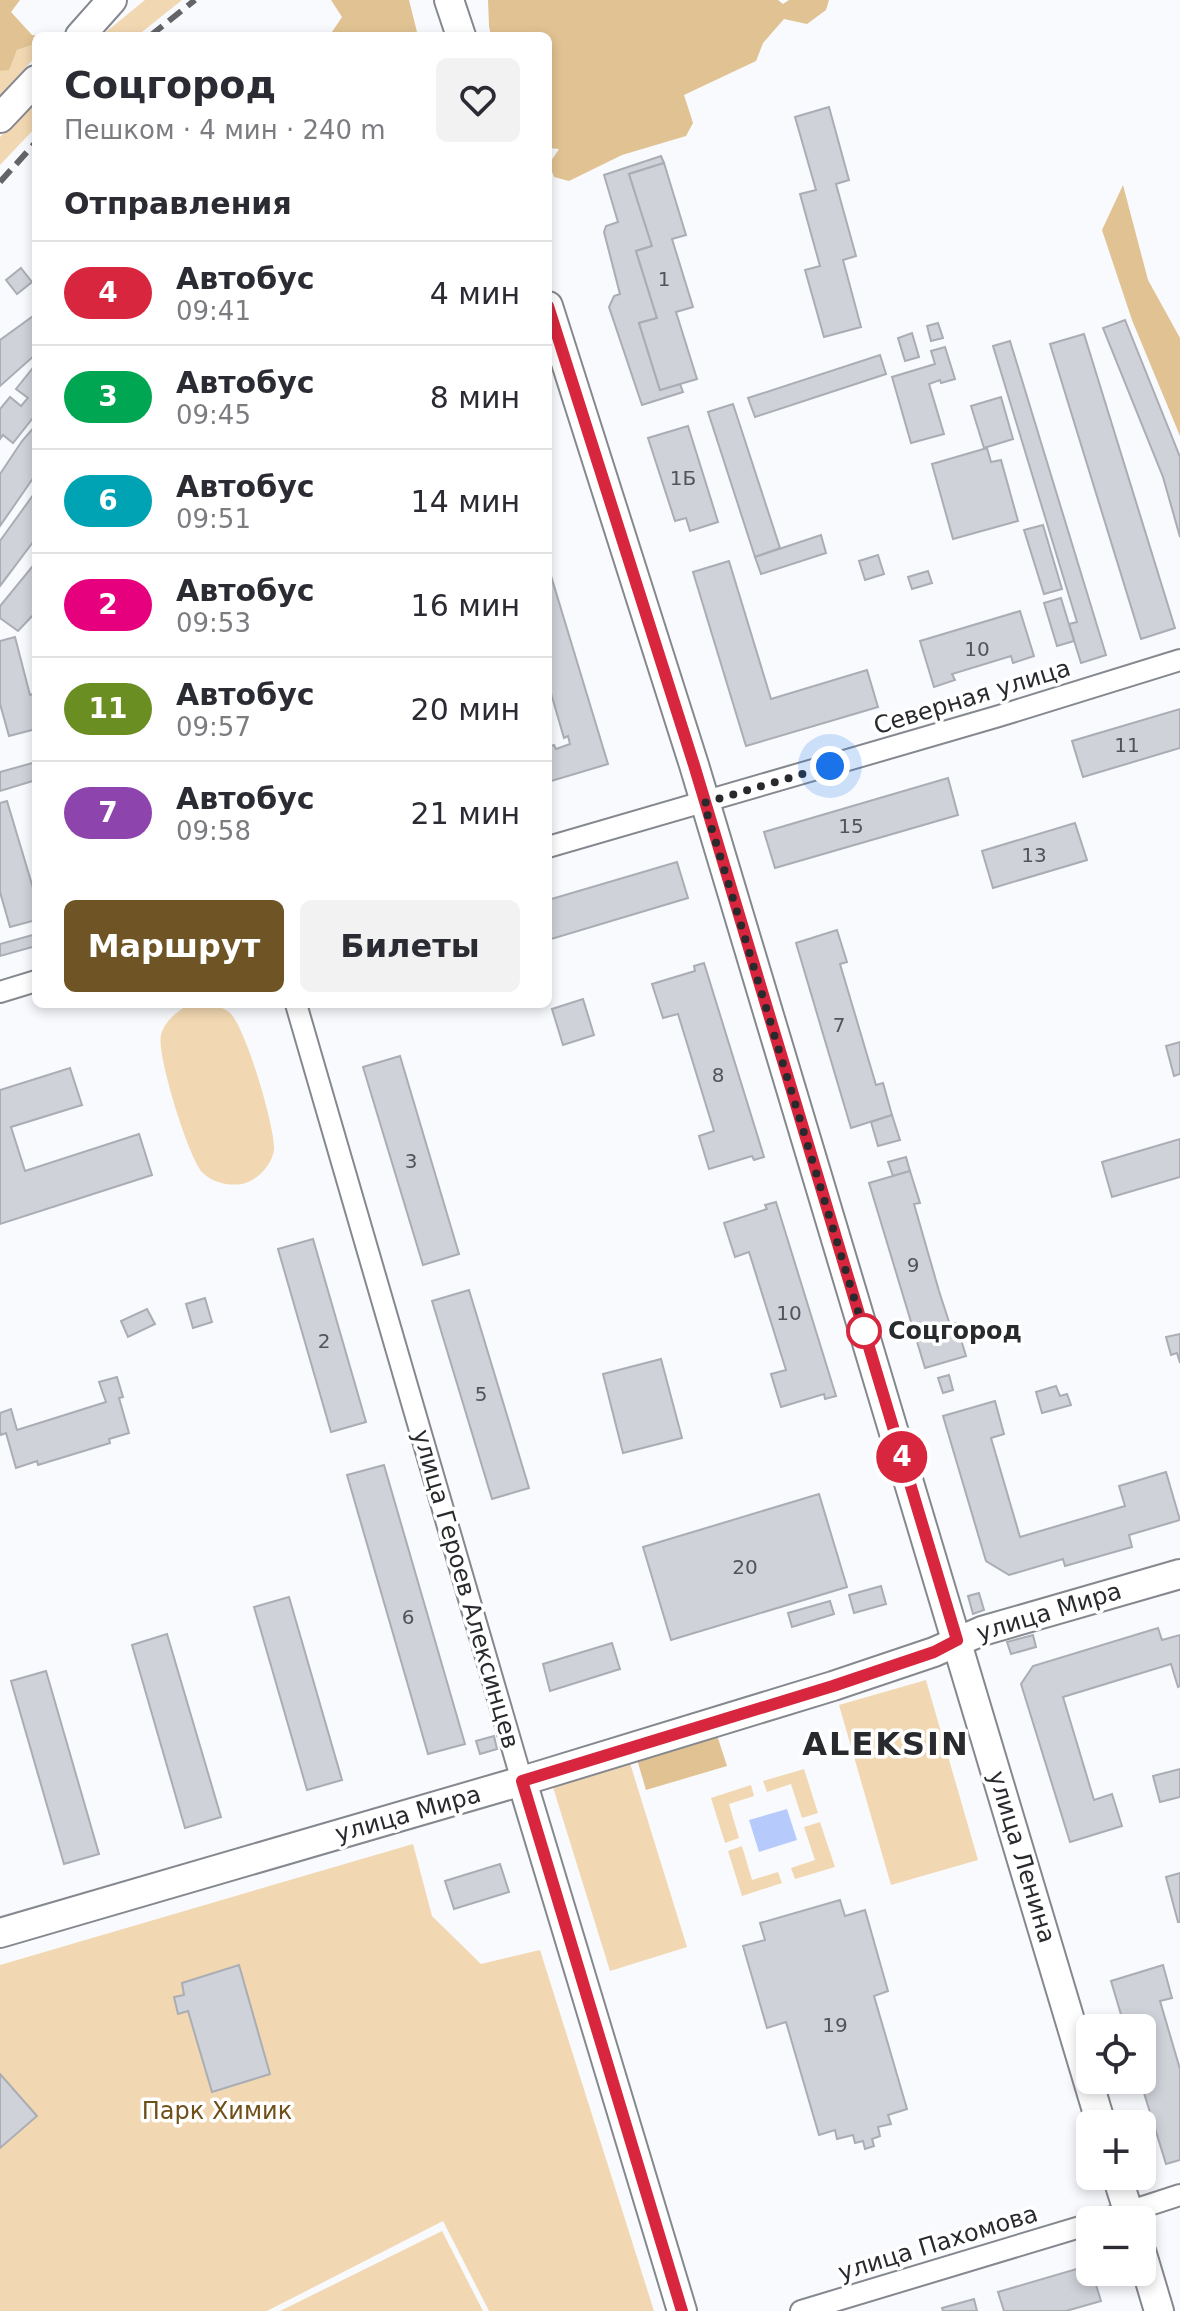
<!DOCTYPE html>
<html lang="ru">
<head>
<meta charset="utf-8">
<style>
  body { margin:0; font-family:"DejaVu Sans",sans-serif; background:#f2f2f3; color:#2b2b33; height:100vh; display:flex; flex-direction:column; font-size:30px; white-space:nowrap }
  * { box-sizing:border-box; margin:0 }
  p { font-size:26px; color:#7c7c81 }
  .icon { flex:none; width:44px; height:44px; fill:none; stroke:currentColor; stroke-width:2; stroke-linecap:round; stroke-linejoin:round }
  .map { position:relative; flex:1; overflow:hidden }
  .sheet { position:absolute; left:32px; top:32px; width:520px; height:976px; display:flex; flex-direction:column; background:#fff; border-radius:12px; box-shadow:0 4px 12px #0003 }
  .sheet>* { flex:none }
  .badge { padding:0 16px; border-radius:26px; font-size:28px; line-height:52px }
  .buttons { position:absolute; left:1076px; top:2014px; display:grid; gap:16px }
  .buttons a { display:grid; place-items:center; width:80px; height:80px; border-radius:12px; background:#fff; box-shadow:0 4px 12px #0003; font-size:40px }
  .you { position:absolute; width:40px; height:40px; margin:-20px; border:6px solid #fff; border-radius:50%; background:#1a73e8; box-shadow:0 0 0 12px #1a73e833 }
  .map>.badge { position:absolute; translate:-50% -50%; box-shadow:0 0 0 4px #fff }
  h2 { padding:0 32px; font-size:30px; line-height:72px }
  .round { display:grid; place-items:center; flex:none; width:84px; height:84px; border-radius:12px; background:#f2f2f3 }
  .headline { display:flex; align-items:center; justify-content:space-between; height:136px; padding:0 32px }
  h1 { font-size:38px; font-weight:800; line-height:60px }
  .button { display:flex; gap:16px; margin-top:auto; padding:16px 32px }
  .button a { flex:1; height:92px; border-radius:12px; background:#6f5426; color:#fff; font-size:32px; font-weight:800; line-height:92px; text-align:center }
  .button a+a { background:#f2f2f3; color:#2b2b33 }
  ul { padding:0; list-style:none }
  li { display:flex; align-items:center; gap:24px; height:104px; padding:0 32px; border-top:2px solid #e1e1e2 }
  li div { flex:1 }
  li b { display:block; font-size:30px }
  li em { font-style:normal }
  li .badge { min-width:88px; font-weight:700; text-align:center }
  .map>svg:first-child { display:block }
  .green { fill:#f2d8b2 }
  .forest { fill:#e1c292 }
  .water { fill:#b6cbfc }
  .building { fill:#cfd2d8; stroke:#aaadb4; stroke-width:2 }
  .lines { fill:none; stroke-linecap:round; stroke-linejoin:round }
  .street-casing { stroke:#85888e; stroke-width:24 }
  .secondary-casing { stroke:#85888e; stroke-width:32 }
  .street { stroke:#fff; stroke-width:20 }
  .secondary { stroke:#fff; stroke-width:28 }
  .rail { stroke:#636468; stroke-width:6; stroke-dasharray:16 8; stroke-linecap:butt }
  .line-casing { stroke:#fff; stroke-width:18 }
  .line { stroke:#d7263d; stroke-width:12 }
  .walk { stroke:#292a2d; stroke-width:8; stroke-dasharray:0 14.4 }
  .stop-dot { fill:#fff; stroke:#d7263d; stroke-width:4 }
  .labels { text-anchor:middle; stroke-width:7; stroke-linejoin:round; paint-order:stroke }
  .number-label { font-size:20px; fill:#525458 }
  .street-label { font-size:24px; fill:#292a2d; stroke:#fff }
  .stop-label { font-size:24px; font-weight:bold; fill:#292a2d; stroke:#fff; text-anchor:start }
  .park-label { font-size:24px; fill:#6f5019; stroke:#fff }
  .district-label { font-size:32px; font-weight:bold; letter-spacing:2px; fill:#292a2d; stroke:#fff }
</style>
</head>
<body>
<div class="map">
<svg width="1180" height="2311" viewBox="0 0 1180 2311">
  <rect width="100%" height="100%" fill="#f8fafe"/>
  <g class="green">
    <polygon points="145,0 182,0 137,36 101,36"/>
    <polygon points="35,44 36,56 0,96 0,71 9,69 17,50"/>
    <polygon points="36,97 36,127 0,165 0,137"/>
    <path d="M189,1004C203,1004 217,1003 229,1012C245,1024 276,1130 274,1150C272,1165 257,1181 242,1184C229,1186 213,1183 203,1173C189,1160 156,1053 161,1035C165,1020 177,1012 189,1004Z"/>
    <polygon points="926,1680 978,1860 891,1885 839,1705"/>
    <polygon points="629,1760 687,1947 610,1971 552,1784"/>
    <polygon points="804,1769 818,1813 802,1818 791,1784 767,1792 763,1781"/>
    <polygon points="751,1785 754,1796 729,1804 739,1838 725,1843 711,1798"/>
    <polygon points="820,1822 835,1867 795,1879 791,1868 815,1860 804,1827"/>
    <polygon points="413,1844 432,1916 481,1964 540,1950 654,2311 489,2311 443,2221 267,2311 0,2311 0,1965"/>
    <polygon points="742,1846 752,1880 778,1872 782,1883 742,1896 728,1851"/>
    <polygon points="442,2231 483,2311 280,2311"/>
  </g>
  <g class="forest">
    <polygon points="0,0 20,0 11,12 32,35 40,36 36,36 35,44 17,50 9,70 0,71"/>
    <path d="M331,0H409L418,36H364L363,32C352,37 343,38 332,32L342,17Z"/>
    <polygon points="488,0 778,0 783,4 789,0 829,0 826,10 807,24 784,19 763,43 756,61 684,95 693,123 686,136 622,155 569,181 554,177 549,164 559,149 548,148 548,36 491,36 489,26"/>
    <polygon points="1123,185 1148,280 1180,338 1180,436 1132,320 1102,230"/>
    <polygon points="716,1732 727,1766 646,1790 636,1756"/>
  </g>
  <polygon class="water" points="787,1809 797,1840 759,1852 749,1820"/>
  <g class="building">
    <polygon points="829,107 849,180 836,184 856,256 843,260 861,327 824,337 805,270 820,266 800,194 816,190 795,117"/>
    <polygon points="661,156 664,163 629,174 652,246 636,251 657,318 639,323 660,390 680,384 683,392 642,405 609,307 614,296 620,294 604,232 606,226 618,222 604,175"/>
    <polygon points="664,163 686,235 672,239 693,307 676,312 697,379 660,390 639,323 657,318 636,251 652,246 629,174"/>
    <polygon points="21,268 32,282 17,294 6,280"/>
    <polygon points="36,314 36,354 0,386 0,340"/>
    <polygon points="1125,320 1180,457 1180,537 1163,477 1103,328"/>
    <polygon points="938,323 943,338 931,341 927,326"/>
    <polygon points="912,333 919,357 905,361 898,338"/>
    <polygon points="1084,334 1175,628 1141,639 1050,344"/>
    <polygon points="1010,341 1106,655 1081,663 1069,624 1077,622 993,346"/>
    <polygon points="945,347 955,379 941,383 940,380 929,384 944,434 911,443 892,377 935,364 931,351"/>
    <polygon points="880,355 886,374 755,417 748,398"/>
    <polygon points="36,364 36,414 13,443 3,435 0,439 0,409 10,397 21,406 28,398 16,389"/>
    <polygon points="1001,397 1013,439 984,448 971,406"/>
    <polygon points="733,404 780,548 755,557 708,412"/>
    <polygon points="36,425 36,474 0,526 0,474 22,441"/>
    <polygon points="688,426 718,522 690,531 686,518 675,521 648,438"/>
    <polygon points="987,448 991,462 1001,460 1018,521 953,539 932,464"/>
    <polygon points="36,491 36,538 0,586 0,541"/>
    <polygon points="1043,525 1062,589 1044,594 1024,530"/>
    <polygon points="821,535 826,553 761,574 755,557"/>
    <polygon points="878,555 884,574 865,580 859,561"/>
    <polygon points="729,561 771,699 867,670 878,707 746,746 693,572"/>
    <polygon points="36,562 36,612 18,631 0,618 0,606"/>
    <polygon points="548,566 608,764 548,782 548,747 554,745 556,749 570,744 568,736 564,738 548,683"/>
    <polygon points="928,571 932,583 912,589 908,577"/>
    <polygon points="1061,598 1074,641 1057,646 1044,603"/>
    <polygon points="1020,611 1034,656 1013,663 1011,656 952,674 955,680 934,687 920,641"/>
    <polygon points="15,637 30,695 36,693 36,729 9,736 0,704 0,641"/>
    <polygon points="1180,709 1180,748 1083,777 1072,741"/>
    <polygon points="36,762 36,780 0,791 0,772"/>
    <polygon points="948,778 958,815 775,868 764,832"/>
    <polygon points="7,801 36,898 36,920 10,927 0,892 0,803"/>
    <polygon points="1075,823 1087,860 993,888 982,851"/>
    <polygon points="677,862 688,898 548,940 548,900"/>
    <polygon points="837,930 847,962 840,964 876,1085 883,1083 892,1115 851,1128 796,943"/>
    <polygon points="36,934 36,946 0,956 0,944"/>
    <polygon points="704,963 764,1157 754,1160 752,1156 709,1169 699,1136 714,1131 678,1014 663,1018 652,984 695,971 694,966"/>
    <polygon points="583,999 594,1035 563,1045 552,1009"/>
    <polygon points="1180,1042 1180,1074 1174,1076 1166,1046"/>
    <polygon points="400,1056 459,1254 423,1265 363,1067"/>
    <polygon points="70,1068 82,1105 11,1127 25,1171 139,1134 152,1175 0,1224 0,1090"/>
    <polygon points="892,1115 900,1140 878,1146 871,1122"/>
    <polygon points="1180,1139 1180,1177 1112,1197 1102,1162"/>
    <polygon points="906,1157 910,1171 893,1176 888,1162"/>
    <polygon points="910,1171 920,1203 914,1204 939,1291 950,1325 956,1323 966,1356 925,1368 869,1183"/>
    <polygon points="776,1202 836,1396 825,1399 824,1394 781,1407 771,1374 786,1370 749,1252 735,1257 724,1223 767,1209 765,1205"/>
    <polygon points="313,1239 366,1422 331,1432 278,1249"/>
    <polygon points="469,1290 529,1488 492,1499 432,1301"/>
    <polygon points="205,1298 212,1322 193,1328 186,1304"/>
    <polygon points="147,1309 155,1324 128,1337 121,1321"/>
    <polygon points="1180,1334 1180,1363 1177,1353 1171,1355 1166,1337"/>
    <polygon points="661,1359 682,1438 623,1453 603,1374"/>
    <polygon points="949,1375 953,1390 943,1393 938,1378"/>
    <polygon points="117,1377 123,1397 119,1398 129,1433 109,1439 110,1443 38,1465 37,1461 16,1468 6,1433 1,1435 0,1431 0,1413 11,1409 17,1430 106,1402 99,1382"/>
    <polygon points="1056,1386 1060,1396 1067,1394 1071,1405 1042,1413 1036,1392"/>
    <polygon points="995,1401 1004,1434 991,1438 1020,1537 1125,1506 1119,1486 1166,1472 1180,1520 1129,1535 1132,1547 1065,1566 1063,1559 1009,1575 986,1561 943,1416"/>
    <polygon points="384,1465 465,1744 428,1754 347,1475"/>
    <polygon points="819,1494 847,1587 671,1640 643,1547"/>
    <polygon points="881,1586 886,1604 854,1613 849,1595"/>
    <polygon points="979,1593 984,1610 973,1614 968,1596"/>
    <polygon points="289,1597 342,1780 307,1790 254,1607"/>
    <polygon points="830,1601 834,1614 792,1627 788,1613"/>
    <polygon points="1158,1628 1162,1640 1180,1635 1180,1686 1178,1687 1171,1664 1063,1697 1094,1800 1112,1794 1122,1826 1070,1842 1021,1684 1033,1666"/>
    <polygon points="167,1634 221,1817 185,1828 132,1645"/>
    <polygon points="1033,1635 1036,1647 1011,1654 1007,1642"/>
    <polygon points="612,1643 620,1669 550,1691 543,1664"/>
    <polygon points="46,1671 99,1854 64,1864 11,1681"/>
    <polygon points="494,1736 497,1749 480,1754 476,1741"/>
    <polygon points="1180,1769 1180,1797 1160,1802 1153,1776"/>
    <polygon points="500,1864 509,1892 454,1909 445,1881"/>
    <polygon points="1180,1873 1180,1922 1178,1922 1166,1877"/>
    <polygon points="840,1900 845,1916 865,1910 888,1991 874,1996 907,2109 888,2115 891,2124 878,2127 880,2136 872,2139 874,2146 865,2149 863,2141 855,2143 853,2135 837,2139 835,2130 819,2135 786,2022 767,2028 743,1946 765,1940 760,1923"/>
    <polygon points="239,1965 270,2074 212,2092 188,2011 178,2014 174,1997 184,1995 182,1983"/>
    <polygon points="1163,1965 1172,1998 1160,2001 1180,2069 1180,2160 1166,2164 1140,2080 1142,2080 1142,2028 1125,2028 1111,1981"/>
    <polygon points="0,2074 37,2116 0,2148"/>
    <polygon points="1090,2265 1090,2272 1092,2272 1101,2301 1066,2311 1004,2311 998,2292"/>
    <polygon points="974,2299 977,2311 943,2311 942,2308"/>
  </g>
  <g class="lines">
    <defs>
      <g id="street">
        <polyline points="548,847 999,716 1180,660"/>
        <polyline points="0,992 36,981"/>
        <polyline points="296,1004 522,1781"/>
        <polyline points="1103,2220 1180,2195"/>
        <polyline points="801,2311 1090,2224"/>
      </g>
      <g id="secondary">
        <polyline points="449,0 461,36"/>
        <polyline points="80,36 112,0"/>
        <polyline points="0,118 36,80"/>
        <polyline points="548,306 694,765 1101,2124"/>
        <polyline points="522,1781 682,2311"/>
        <polyline points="0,1933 522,1781 833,1686 934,1652 982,1631 1180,1574"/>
        <polyline points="1117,2176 1131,2220"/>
        <polyline points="1142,2254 1159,2311"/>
      </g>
    </defs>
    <use href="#street" class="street-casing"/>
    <use href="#secondary" class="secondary-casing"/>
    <use href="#street" class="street"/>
    <use href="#secondary" class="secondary"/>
    <g class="rail">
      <polyline points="150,36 195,0"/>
      <polyline points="0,182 36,142"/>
    </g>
  </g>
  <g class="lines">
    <defs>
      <polyline id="line" points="548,306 694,765 957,1640 934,1652 833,1686 522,1781 682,2311"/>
    </defs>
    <use href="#line" class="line-casing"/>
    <use href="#line" class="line"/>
    <polyline class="walk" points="830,766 704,803 864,1331"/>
  </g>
  <circle class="stop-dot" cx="864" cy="1331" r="16"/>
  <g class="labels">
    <g class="number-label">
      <text x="664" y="286">1</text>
      <text x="683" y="485">1Б</text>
      <text x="977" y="656">10</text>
      <text x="1127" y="752">11</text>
      <text x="851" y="833">15</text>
      <text x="1034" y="862">13</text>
      <text x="839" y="1032">7</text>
      <text x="718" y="1082">8</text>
      <text x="411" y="1168">3</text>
      <text x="913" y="1272">9</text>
      <text x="789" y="1320">10</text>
      <text x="324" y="1348">2</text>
      <text x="481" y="1401">5</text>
      <text x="745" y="1574">20</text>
      <text x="408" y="1624">6</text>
      <text x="835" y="2032">19</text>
    </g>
    <g class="street-label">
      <text transform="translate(972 697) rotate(-17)" y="8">Северная улица</text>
      <text transform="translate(466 1589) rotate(74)" y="8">улица Героев Алексинцев</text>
      <text transform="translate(1049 1612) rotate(-17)" y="8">улица Мира</text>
      <text transform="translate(408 1814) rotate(-16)" y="8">улица Мира</text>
      <text transform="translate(1022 1857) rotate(73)" y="8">улица Ленина</text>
      <text transform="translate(938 2243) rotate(-17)" y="8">улица Пахомова</text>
    </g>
    <g class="stop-label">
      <text x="888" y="1339">Соцгород</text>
    </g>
    <g class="park-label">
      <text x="217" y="2119">Парк Химик</text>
    </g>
    <g class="district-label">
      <text x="886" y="1755">ALEKSIN</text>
    </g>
  </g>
</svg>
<div class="buttons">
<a><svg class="icon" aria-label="locate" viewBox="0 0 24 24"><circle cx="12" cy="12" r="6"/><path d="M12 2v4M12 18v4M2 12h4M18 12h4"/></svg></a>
<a>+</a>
<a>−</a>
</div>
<div class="you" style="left:830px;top:766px"></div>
<b class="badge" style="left:902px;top:1457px;background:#d7263d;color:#fff">4</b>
<section class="sheet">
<div class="headline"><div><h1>Соцгород</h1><p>Пешком · 4 мин · 240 m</p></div><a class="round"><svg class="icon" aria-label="heart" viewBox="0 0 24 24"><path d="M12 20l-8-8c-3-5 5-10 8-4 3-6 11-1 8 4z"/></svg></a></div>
<h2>Отправления</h2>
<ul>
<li><span class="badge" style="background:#d7263d;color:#fff">4</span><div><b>Автобус</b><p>09:41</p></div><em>4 мин</em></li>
<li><span class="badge" style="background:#00a651;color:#fff">3</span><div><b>Автобус</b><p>09:45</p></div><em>8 мин</em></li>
<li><span class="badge" style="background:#00a3b4;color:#fff">6</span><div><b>Автобус</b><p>09:51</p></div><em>14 мин</em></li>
<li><span class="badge" style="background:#e6007e;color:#fff">2</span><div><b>Автобус</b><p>09:53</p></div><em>16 мин</em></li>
<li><span class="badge" style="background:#6b8e23;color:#fff">11</span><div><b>Автобус</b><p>09:57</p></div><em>20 мин</em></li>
<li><span class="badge" style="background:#8e44ad;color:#fff">7</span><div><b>Автобус</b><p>09:58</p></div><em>21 мин</em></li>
</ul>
<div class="button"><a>Маршрут</a><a>Билеты</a></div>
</section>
</div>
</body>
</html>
